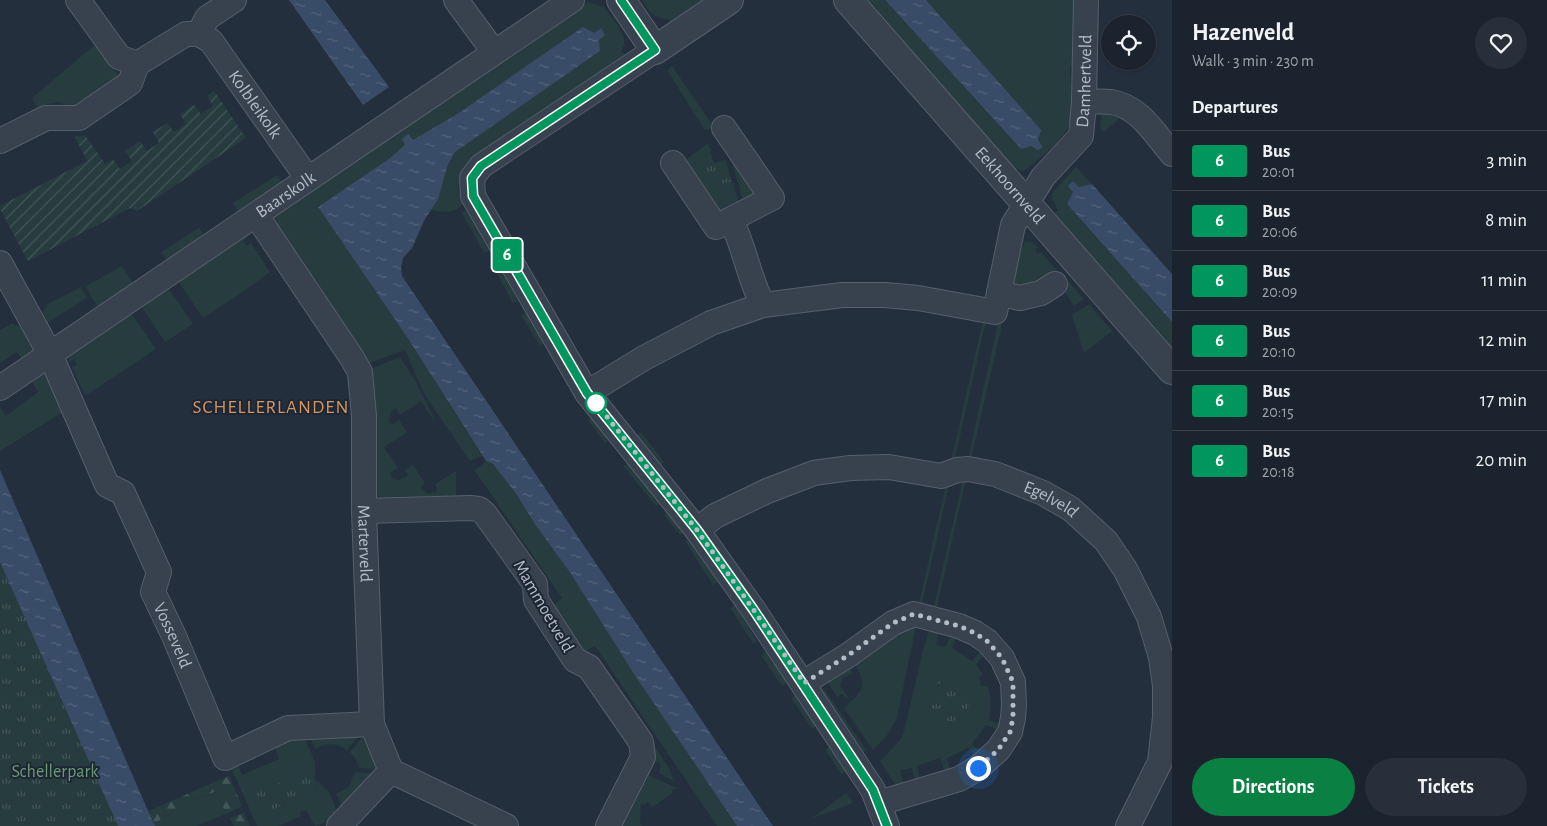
<!DOCTYPE html>
<html lang="en">
<head>
<meta charset="utf-8">
<style>
  body { margin:0; font-family:"Alegreya Sans",sans-serif; background:#282f3a; color:#f1f3f6; height:100vh; display:flex; flex-direction:column; font-size:19px; white-space:nowrap }
  * { box-sizing:border-box; margin:0 }
  p { font-size:16px; color:#a0a4aa }
  .icon { flex:none; width:28px; height:28px; fill:none; stroke:currentColor; stroke-width:2; stroke-linecap:round; stroke-linejoin:round }
  .map { position:relative; flex:1; overflow:hidden }
  .panel { display:flex; flex-direction:column; background:#1b232e; width:375px }
  .panel>* { flex:none }
  .badge { padding:0 10px; border-radius:4px; font-size:18px; line-height:32px }
  .fabs { position:absolute; left:1101px; top:15px; display:grid; gap:10px }
  .fabs a { display:grid; place-items:center; width:55px; height:55px; border-radius:50%; background:#1b232e; box-shadow:0 1px 4px #0004,0 0 0 1px #39404a; font-size:25px }
  .you { position:absolute; width:25px; height:25px; margin:-12px; border:4px solid #fff; border-radius:50%; background:#1a73e8; box-shadow:0 0 0 8px #1a73e833 }
  .map>.badge { position:absolute; translate:-50% -50%; box-shadow:0 0 0 2px #fff }
  h2 { padding:0 20px; font-size:19px; line-height:45px }
  .round { display:grid; place-items:center; flex:none; width:52px; height:52px; border-radius:26px; background:#282f3a }
  .overview { display:flex; align-items:center; justify-content:space-between; height:85px; padding:0 20px }
  h1 { font-size:24px; font-weight:700; line-height:38px }
  .primary-button { display:flex; gap:10px; margin-top:auto; padding:10px 20px }
  .primary-button a { flex:1; height:58px; border-radius:30px; background:#0b8043; color:#fff; font-size:20px; font-weight:700; line-height:58px; text-align:center }
  .primary-button a+a { background:#282f3a; color:#f1f3f6 }
  ul { padding:0; list-style:none }
  li { display:flex; align-items:center; gap:15px; height:60px; padding:0 20px; border-top:1px solid #39404a }
  li div { flex:1 }
  li b { display:block; font-size:19px }
  li em { font-style:normal }
  li .badge { min-width:55px; font-weight:700; text-align:center }
  main { display:flex; flex:1; min-height:0 }
  .map>svg:first-child { display:block }
  .grass { fill:#263c3f; fill-rule:evenodd }
  .forest { fill:url(#forest-firs) }
  .park { fill:url(#park-tufts) }
  .garden { fill:url(#garden-furrows) }
  .water { fill:url(#water-ripples) }
  .lines { fill:none; stroke-linecap:round; stroke-linejoin:round }
  .minor-casing { stroke:#565f6c; stroke-width:26 }
  .tertiary-casing { stroke:#565f6c; stroke-width:30 }
  .minor { stroke:#38414e; stroke-width:24 }
  .tertiary { stroke:#38414e; stroke-width:28 }
  .line-casing { stroke:#fff; stroke-width:11 }
  .line { stroke:#00965e; stroke-width:8 }
  .walk { stroke:#b4bcc9; stroke-width:5; stroke-dasharray:0 9 }
  .stop-dot { fill:#fff; stroke:#00965e; stroke-width:2.5 }
  .labels { text-anchor:middle; stroke-width:4; stroke-linejoin:round; paint-order:stroke }
  .street-label { font-size:18px; fill:#b4bcc9; stroke:#1d2633 }
  .park-label { font-size:18px; fill:#6b9a76; stroke:#1d2633 }
  .neighbourhood-label { font-size:19px; letter-spacing:1px; fill:#d59563; stroke:#1d2633 }
</style>
</head>
<body>
<main>
<div class="map">
<svg width="1172" height="826" viewBox="0 0 1172 826">
  <defs>
    <pattern id="forest-firs" width="22" height="20" patternUnits="userSpaceOnUse" patternTransform="scale(1.25)"><rect width="22" height="20" fill="#263c3f"/><path d="M5 1l3.5 6h-7zM16 11l3.5 6h-7z" fill="#435659"/></pattern>
    <pattern id="park-tufts" width="24" height="20" patternUnits="userSpaceOnUse" patternTransform="scale(1.25)"><rect width="24" height="20" fill="#263c3f"/><path d="M3 7l-1-3M5 7V3M7 7l1-3M15 17l-1-3M17 17v-4M19 17l1-3" fill="none" stroke="#435659"/></pattern>
    <pattern id="garden-furrows" width="10" height="10" patternUnits="userSpaceOnUse" patternTransform="scale(1.25)"><rect width="10" height="10" fill="#263c3f"/><path d="M-1 1l2-2M0 10L10 0M9 11l2-2" fill="none" stroke="#435659"/></pattern>
    <pattern id="water-ripples" width="26" height="14" patternUnits="userSpaceOnUse" patternTransform="scale(1.25)"><rect width="26" height="14" fill="#394c67"/><path d="M2 4q2-2 4 0t4 0M15 11q2-2 4 0t4 0" fill="none" stroke="#53647b"/></pattern>
  </defs>
  <rect width="100%" height="100%" fill="#242f3e"/>
  <g class="grass">
    <path d="M642,0H709L671,24L669,19C655,20 649,11 642,0Z"/>
    <path d="M862,0H885L1021,149L998,82L926,0H1079V66L1070,67C1071,84 1074,114 1067,129C1059,144 1036,161 1023,172L1006,162Z"/>
    <path d="M588,2L604,7L617,25L624,37V45L621,51L625,55L461,177C457,187 459,194 463,204C453,215 444,212 431,210C442,191 445,170 455,151L600,51L599,40L601,28L594,33L583,28L457,114L413,140L408,135L406,145L390,158L318,207L407,337L482,456L470,461L424,394L405,350L364,365L273,224L275,214L463,84Z"/>
    <polygon points="97,43 122,81 79,109 57,102 37,107 32,98"/>
    <polygon points="672,66 713,126 709,130 704,129 667,70"/>
    <polygon points="1102,110 1124,114 1104,132 1100,128"/>
    <polygon points="708,143 711,151 687,168 702,191 732,181 739,203 720,217 684,169 687,159"/>
    <polygon points="729,153 754,188 754,194 745,200 743,200"/>
    <polygon points="1076,167 1092,184 1078,187 1068,186 1073,192 1067,204 1172,322 1172,348 1063,226 1054,213 1058,210 1052,199 1052,193"/>
    <polygon points="277,175 284,186 241,216 233,203"/>
    <polygon points="466,210 489,251 484,253 462,213"/>
    <polygon points="199,228 207,239 170,264 161,252"/>
    <polygon points="245,233 248,237 243,241 247,246 251,243 270,272 241,293 203,318 176,278"/>
    <polygon points="1025,241 1032,242 1038,247 1035,251 1038,254 1041,252 1058,271 1046,278 1043,283 1012,289 1020,252"/>
    <polygon points="122,266 135,287 101,310 92,299 86,286"/>
    <polygon points="502,272 518,301 513,303 497,274"/>
    <polygon points="1062,274 1084,299 1074,306 1056,279"/>
    <polygon points="166,285 193,324 165,342 139,303"/>
    <polygon points="81,287 87,298 47,323 42,314 46,305"/>
    <polygon points="1089,304 1112,331 1084,353 1072,315"/>
    <polygon points="1002,305 1006,307 970,464 967,463"/>
    <polygon points="129,310 156,349 85,396 72,367 77,365 74,359 70,362 67,354"/>
    <polygon points="526,312 543,343 540,346 521,315"/>
    <polygon points="983,320 986,321 958,445 953,465 950,465"/>
    <polygon points="14,323 15,326 21,324 35,350 34,358 26,365 17,352 0,363 0,330"/>
    <polygon points="400,357 416,382 437,425 421,401 400,415 396,408 391,411 389,421 392,425 399,420 407,432 384,447 398,468 390,473 393,479 399,480 408,475 405,470 413,465 425,483 421,488 427,494 436,492 437,489 435,484 456,471 456,497 382,499 375,495 366,371"/>
    <polygon points="45,372 68,411 58,415 0,451 0,407 6,416 38,392 30,379"/>
    <polygon points="592,417 609,440 605,443 588,420"/>
    <polygon points="641,432 664,462 661,465 636,437"/>
    <polygon points="486,461 492,463 515,492 536,526 569,571 634,674 737,826 717,826 595,646 582,653 551,608 562,598 475,471 475,469 481,466"/>
    <polygon points="628,463 660,503 656,506 623,466"/>
    <polygon points="963,479 966,480 936,611 933,610"/>
    <polygon points="946,485 949,485 921,608 918,607"/>
    <polygon points="668,512 684,532 680,535 664,515"/>
    <polygon points="689,538 718,582 713,585 685,541"/>
    <polygon points="735,605 757,641 753,643 730,608"/>
    <path d="M916,626L897,718L886,737L873,750L844,708C864,689 868,688 854,662L886,638Z"/>
    <path d="M930,629L939,631L936,645L946,647L950,635L956,636L952,648L972,661L982,650L986,653L976,664L983,675L979,677L981,686H988C991,698 991,707 989,720L1003,725L1001,731L986,725L972,744L983,755L978,759L968,748L947,758L951,772L945,774L940,758L917,766L920,781L915,782L912,768L900,770L904,784L897,787L880,761L900,740L904,732L923,650Z"/>
    <polygon points="765,651 787,683 782,686 761,655"/>
    <polygon points="846,664 853,673 842,679 840,686 848,697 846,698 842,694 837,697 825,678"/>
    <polygon points="822,686 867,751 863,752 818,688"/>
    <polygon points="795,696 816,726 812,729 791,698"/>
    <path d="M360,734L347,750C336,742 326,743 315,749L309,735Z"/>
    <path d="M303,735L315,762V779L330,793L338,815L333,820L315,826L306,810L300,812L301,816L279,826H257L230,765L237,762L242,775L279,759L274,745ZM309,771L315,779L318,790L260,815L303,772Z"/>
    <polygon points="363,736 366,739 379,769 358,768 357,761 350,752"/>
    <polygon points="650,745 654,746 669,768 674,781 659,773 661,764 654,761 651,769 645,766"/>
    <polygon points="830,746 845,771 842,775 825,749"/>
    <polygon points="355,772 379,774 344,810 336,794 349,787"/>
    <polygon points="646,774 677,788 672,790 673,793 652,807 648,802 643,805 641,803 640,822 642,826 619,826"/>
    <polygon points="218,791 226,814 196,826 155,826 154,824 188,802"/>
    <polygon points="846,793 853,803 811,819"/>
  </g>
  <g class="forest">
    <polygon points="229,776 242,806 226,814 217,791 188,802 154,824 148,811"/>
    <polygon points="244,813 250,826 234,826 230,818"/>
  </g>
  <g class="park">
    <polygon points="710,152 714,163 725,160 732,181 702,191 687,168"/>
    <polygon points="0,506 139,826 0,826"/>
    <path d="M942,680C957,680 977,691 968,709C952,741 899,703 942,680Z"/>
    <polygon points="310,771 315,779 318,790 260,815 252,795 303,772"/>
  </g>
  <polygon class="garden" points="214,91 246,138 137,211 130,208 28,261 0,209 0,206 87,161 75,137 85,135 105,164 113,159 120,169 132,161 125,151 140,141 147,151 159,143 153,132 167,123 174,132 186,124 180,114 194,105 201,114 213,106 207,96"/>
  <g class="water">
    <polygon points="289,0 325,0 389,87 363,105"/>
    <polygon points="885,0 926,0 1041,130 1038,140 1043,147 1038,150 1031,146 1021,149"/>
    <polygon points="583,27 594,33 601,28 605,35 599,40 600,51 455,152 448,165 438,199 425,219 412,248 403,258 401,267 402,276 773,826 737,826 634,674 569,571 536,526 515,492 492,463 486,461 407,337 318,207 390,158 405,145 402,139 408,134 413,140 457,114"/>
    <polygon points="1073,181 1079,187 1092,184 1172,274 1172,322 1067,204 1073,192 1068,186"/>
    <polygon points="0,470 148,811 155,826 118,826 0,562"/>
  </g>
  <g class="lines">
    <defs>
      <g id="minor">
        <path id="s1" d="M78,0L119,57L137,64L186,34H199L211,41L308,179"/>
        <polyline points="456,0 494,52"/>
        <polyline points="199,34 207,18 234,0"/>
        <polyline points="655,50 481,166 472,178 473,196 587,393 697,530 753,609 873,790 887,826"/>
        <path d="M1084,102C1093,102 1102,101 1111,102C1139,106 1155,134 1172,154"/>
        <polyline points="0,141 46,118 79,118 130,83 137,64"/>
        <polyline points="673,163 716,227 772,198 724,128"/>
        <path id="s2" d="M256,215L352,358L360,372L364,416V511L372,724L391,771L506,826"/>
        <path d="M731,220C745,248 749,279 763,305"/>
        <path id="s3" d="M0,263L50,354L107,485L123,493L159,572L153,592L174,636L225,758L288,728L372,724"/>
        <polyline points="999,293 1020,298 1041,293 1055,284"/>
        <path id="s4" d="M0,388L572,0"/>
        <path id="s5" d="M587,393L644,358L711,323L763,305L842,295H885L918,298L995,312L1013,225L1043,177L1081,136L1084,102L1086,0"/>
        <polyline points="364,511 470,508 479,509 485,514 535,584 536,600 575,660 589,667 641,742 643,757 608,826"/>
        <path id="s6" d="M697,530L715,516L767,491L814,473L850,468L889,467L941,476L957,470L968,469L995,474L1043,493L1071,509L1106,541L1125,569L1149,617L1161,657L1165,686V717L1160,762L1128,826"/>
        <polyline points="803,683 847,656 893,623 914,614 959,626 975,633 987,641 1002,658 1013,682 1014,705 1013,718 1010,732 998,750 978,768 959,779 879,803"/>
        <polyline points="339,826 391,771"/>
      </g>
      <g id="tertiary">
        <polyline points="621,0 655,50 729,0"/>
        <path id="s7" d="M848,0L1172,370"/>
      </g>
    </defs>
    <use href="#minor" class="minor-casing"/>
    <use href="#tertiary" class="tertiary-casing"/>
    <use href="#minor" class="minor"/>
    <use href="#tertiary" class="tertiary"/>
  </g>
  <g class="lines">
    <defs>
      <polyline id="line" points="621,0 655,50 481,166 472,178 473,196 587,393 697,530 753,609 873,790 887,826"/>
    </defs>
    <use href="#line" class="line-casing"/>
    <use href="#line" class="line"/>
    <polyline class="walk" points="596,403 697,530 753,609 804,683 847,656 893,623 914,614 959,626 975,633 987,641 1002,658 1013,682 1013,718 1010,732 998,750 978,768"/>
  </g>
  <circle class="stop-dot" cx="596" cy="403" r="10"/>
  <g class="labels">
    <g class="street-label">
      <text dy="6" stroke="none"><textPath href="#s5" startOffset="688">Damhertveld</textPath></text>
      <text dy="6" stroke="none"><textPath href="#s1" startOffset="251">Kolbleikolk</textPath></text>
      <text dy="6" stroke="none"><textPath href="#s7" startOffset="246">Eekhoornveld</textPath></text>
      <text dy="6" stroke="none"><textPath href="#s4" startOffset="345">Baarskolk</textPath></text>
      <text dy="6" stroke="none"><textPath href="#s6" startOffset="376">Egelveld</textPath></text>
      <text dy="6" stroke="none"><textPath href="#s2" startOffset="360">Marterveld</textPath></text>
      <text transform="translate(544 606) rotate(60)" y="6">Mammoetveld</text>
      <text dy="6" stroke="none"><textPath href="#s3" startOffset="420">Vosseveld</textPath></text>
    </g>
    <g class="park-label">
      <text x="55" y="777">Schellerpark</text>
    </g>
    <g class="neighbourhood-label">
      <text x="271" y="413">SCHELLERLANDEN</text>
    </g>
  </g>
</svg>
<div class="fabs">
<a><svg class="icon" aria-label="locate" viewBox="0 0 24 24"><circle cx="12" cy="12" r="6"/><path d="M12 2v4M12 18v4M2 12h4M18 12h4"/></svg></a>
</div>
<div class="you" style="left:978px;top:768px"></div>
<b class="badge" style="left:507px;top:255px;background:#00965e;color:#fff">6</b>
</div>
<section class="panel">
<div class="overview"><div><h1>Hazenveld</h1><p>Walk · 3 min · 230 m</p></div><a class="round"><svg class="icon" aria-label="heart" viewBox="0 0 24 24"><path d="M12 20l-8-8c-3-5 5-10 8-4 3-6 11-1 8 4z"/></svg></a></div>
<h2>Departures</h2>
<ul>
<li><span class="badge" style="background:#00965e;color:#fff">6</span><div><b>Bus</b><p>20:01</p></div><em>3 min</em></li>
<li><span class="badge" style="background:#00965e;color:#fff">6</span><div><b>Bus</b><p>20:06</p></div><em>8 min</em></li>
<li><span class="badge" style="background:#00965e;color:#fff">6</span><div><b>Bus</b><p>20:09</p></div><em>11 min</em></li>
<li><span class="badge" style="background:#00965e;color:#fff">6</span><div><b>Bus</b><p>20:10</p></div><em>12 min</em></li>
<li><span class="badge" style="background:#00965e;color:#fff">6</span><div><b>Bus</b><p>20:15</p></div><em>17 min</em></li>
<li><span class="badge" style="background:#00965e;color:#fff">6</span><div><b>Bus</b><p>20:18</p></div><em>20 min</em></li>
</ul>
<div class="primary-button"><a>Directions</a><a>Tickets</a></div>
</section>
</main>
</body>
</html>
